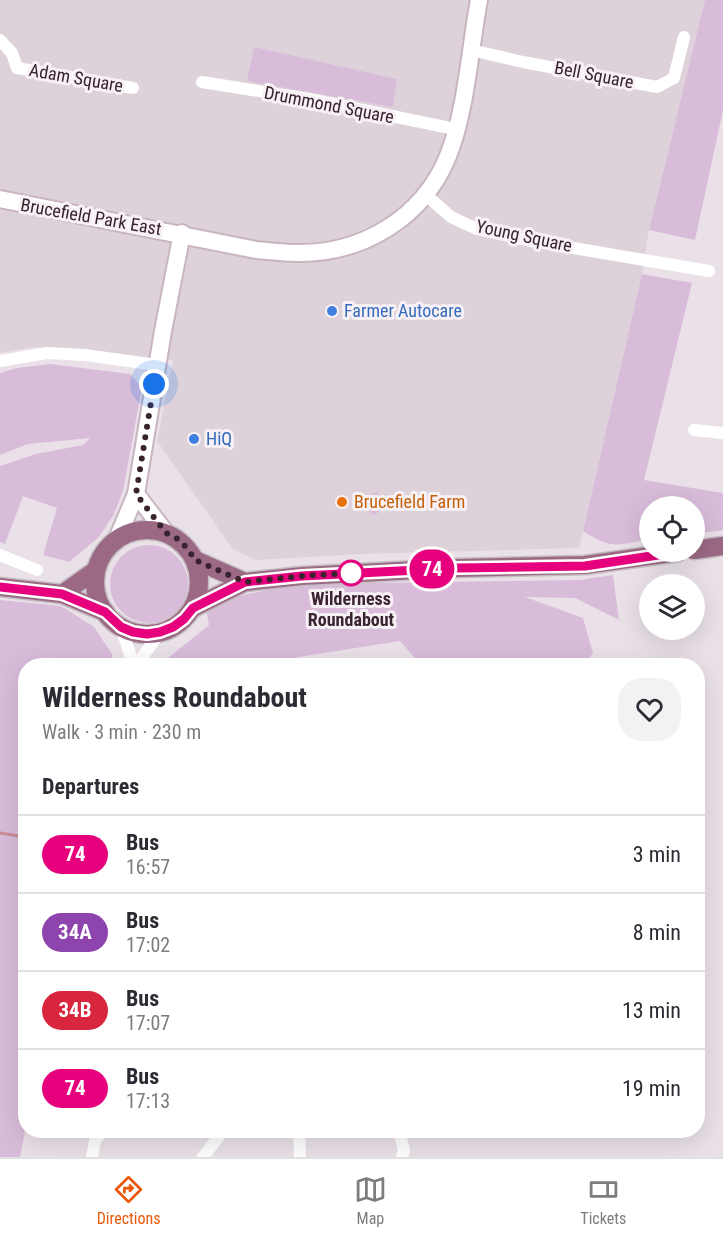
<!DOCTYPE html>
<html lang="en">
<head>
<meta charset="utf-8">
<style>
  body { margin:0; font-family:"Roboto Condensed",sans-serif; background:#f2f2f3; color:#2b2b33; height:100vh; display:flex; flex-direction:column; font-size:22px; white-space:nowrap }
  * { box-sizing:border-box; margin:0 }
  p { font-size:20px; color:#7c7c81 }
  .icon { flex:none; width:33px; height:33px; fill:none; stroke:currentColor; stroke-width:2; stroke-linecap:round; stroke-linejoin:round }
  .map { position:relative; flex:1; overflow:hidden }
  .panel { position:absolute; left:18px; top:658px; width:687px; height:480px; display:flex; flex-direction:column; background:#fff; border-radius:24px; box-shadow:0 6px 24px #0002 }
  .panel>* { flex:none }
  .badge { padding:0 12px; border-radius:20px; font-size:21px; line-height:39px }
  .tools { position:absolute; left:639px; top:496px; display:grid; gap:12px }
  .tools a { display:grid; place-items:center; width:66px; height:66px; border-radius:50%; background:#fff; box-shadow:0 6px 24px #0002; font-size:30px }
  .you { position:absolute; width:30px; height:30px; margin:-15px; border:4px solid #fff; border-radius:50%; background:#1a73e8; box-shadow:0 0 0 9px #1a73e833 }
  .map>.badge { position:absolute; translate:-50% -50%; box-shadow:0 0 0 3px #fff }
  h2 { padding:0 24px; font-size:22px; line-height:54px }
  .round { display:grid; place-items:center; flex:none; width:63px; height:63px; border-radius:24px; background:#f2f2f3 }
  .headline { display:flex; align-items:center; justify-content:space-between; height:102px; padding:0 24px }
  h1 { font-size:28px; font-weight:700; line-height:45px }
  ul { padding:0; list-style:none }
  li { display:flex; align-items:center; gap:18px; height:78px; padding:0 24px; border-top:2px solid #e1e1e2 }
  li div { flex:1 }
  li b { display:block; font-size:22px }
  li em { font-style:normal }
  li .badge { min-width:66px; font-weight:700; text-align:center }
  .tabs { display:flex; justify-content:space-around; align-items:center; height:84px; border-top:2px solid #e1e1e2; background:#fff; font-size:16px; color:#7c7c81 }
  .tabs a { display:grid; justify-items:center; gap:3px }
  .tabs .selected { color:#ea580c }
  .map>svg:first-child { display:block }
  .built { fill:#ded2da }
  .green { fill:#d9bcda }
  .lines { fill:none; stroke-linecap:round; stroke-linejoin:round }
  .stream { stroke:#cb8d95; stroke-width:3 }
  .secondary-casing { stroke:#c9b5c2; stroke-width:20 }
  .primary-casing { stroke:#c4bdc1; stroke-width:21 }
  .street { stroke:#fff; stroke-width:12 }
  .secondary { stroke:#fff; stroke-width:16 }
  .primary { stroke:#9c6984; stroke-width:18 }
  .line-casing { stroke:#fff; stroke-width:14 }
  .line { stroke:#e6007e; stroke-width:9 }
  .walk { stroke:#39232f; stroke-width:6; stroke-dasharray:0 10.8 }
  .shop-dot { fill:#3f7fe0; stroke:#f7f1f6; stroke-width:2 }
  .food-dot { fill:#e8710a; stroke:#f7f1f6; stroke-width:2 }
  .stop-dot { fill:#fff; stroke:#e6007e; stroke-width:3 }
  .labels { text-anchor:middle; stroke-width:6; stroke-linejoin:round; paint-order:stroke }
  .street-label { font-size:18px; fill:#39232f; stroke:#f7f1f6 }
  .shop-label { font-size:18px; fill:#366cbe; stroke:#f7f1f6; text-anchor:start }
  .food-label { font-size:18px; fill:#c56008; stroke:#f7f1f6; text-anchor:start }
  .stop-label { font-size:18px; font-weight:bold; fill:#39232f; stroke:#f7f1f6 }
</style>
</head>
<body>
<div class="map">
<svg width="723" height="1157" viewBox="0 0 723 1157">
  <rect width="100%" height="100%" fill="#eae1e8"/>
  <polygon class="built" points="0,0 705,0 649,230 642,274 579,548 362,554 255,560 232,548 157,441 173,360 35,347 0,353"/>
  <g class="green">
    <polygon points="705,0 723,0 723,110 695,240 649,230"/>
    <polygon points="254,47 397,79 393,107 247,81"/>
    <path d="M642,274L692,283L644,480L723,493V530L695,534L694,507H650L649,539C617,545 612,550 583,531Z"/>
    <polygon points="50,364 130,374 142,387 123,491 114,514 99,537 69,562 43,555 57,508 23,496 5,544 0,542 0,466 36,454 83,445 90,438 28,444 0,455 0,373 17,368"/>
    <polygon points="377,491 386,507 373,516 364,500"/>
    <circle cx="149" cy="584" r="39"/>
    <polygon points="613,575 619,620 575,598 525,597 583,618 593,653 583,666 422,666 400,641 298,657 289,666 158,666 209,625 206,609 238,596 298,584 580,580"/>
    <polygon points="0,600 61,606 94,627 112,654 112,666 26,666 26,839 20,856 26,865 26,1126 20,1157 0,1157"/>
  </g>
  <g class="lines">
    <polyline class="stream" points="0,833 25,837"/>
    <defs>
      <g id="secondary">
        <path d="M0,199L256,250C269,251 283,253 297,253C362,254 423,218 448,156C466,112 470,48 479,0"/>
        <polyline points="136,494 166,533"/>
        <polyline points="117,539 136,494 163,331 182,233"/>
      </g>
      <g id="primary">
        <circle cx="147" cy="582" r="52"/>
        <polyline points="694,550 723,546"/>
        <polyline points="195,560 245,582"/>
        <polyline points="0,587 62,594 105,612"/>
        <polyline points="62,594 96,570"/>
        <polyline points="193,608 245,582 302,576 456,568 585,565 678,552"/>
      </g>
    </defs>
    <use href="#secondary" class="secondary-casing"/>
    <use href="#primary" class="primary-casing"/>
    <g class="street">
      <polyline points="0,40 12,53 17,68 133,88"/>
      <polyline points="471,50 523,62 657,87 674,78 684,37"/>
      <polyline points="202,82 309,99 455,129"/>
      <polyline points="426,195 451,217 477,229 526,240 709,271"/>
      <polyline points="0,361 47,353 85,355 157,365"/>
      <polyline points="694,430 723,433"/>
      <polyline points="0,555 37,570"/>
      <polyline points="121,627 134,666"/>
      <polyline points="136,666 160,632"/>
      <polyline points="299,1131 300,1157"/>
      <polyline points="399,1131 404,1150 402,1157"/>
      <polyline points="92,1157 95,1141 102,1131"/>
      <polyline points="203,1157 223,1131"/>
    </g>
    <use href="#secondary" class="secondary"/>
    <use href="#primary" class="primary"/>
  </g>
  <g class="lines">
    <defs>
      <polyline id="line" points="0,587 62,594 105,612 121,627 133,632 147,634 160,632 173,627 184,619 193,608 245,582 302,576 456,568 585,566 678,552"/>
    </defs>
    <use href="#line" class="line-casing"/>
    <use href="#line" class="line"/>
    <polyline class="walk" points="154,384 136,494 166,533 178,539 188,549 195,560 245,582 302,576 351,573"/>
  </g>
  <g class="shop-dot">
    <circle cx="332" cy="311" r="6"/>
    <circle cx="194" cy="439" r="6"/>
  </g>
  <circle class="food-dot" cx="342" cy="502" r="6"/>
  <circle class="stop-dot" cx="351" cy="573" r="12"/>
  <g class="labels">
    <g class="street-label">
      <text transform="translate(594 75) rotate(11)" y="6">Bell Square</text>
      <text transform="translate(76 78) rotate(10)" y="6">Adam Square</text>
      <text transform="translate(329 105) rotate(11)" y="6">Drummond Square</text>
      <text transform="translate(91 217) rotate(10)" y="6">Brucefield Park East</text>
      <text transform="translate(524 236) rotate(12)" y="6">Young Square</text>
    </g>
    <g class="shop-label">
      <text x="344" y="317">Farmer Autocare</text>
      <text x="206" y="445">HiQ</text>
    </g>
    <g class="food-label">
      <text x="354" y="508">Brucefield Farm</text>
    </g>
    <g class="stop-label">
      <text x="351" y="605">Wilderness<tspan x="351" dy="21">Roundabout</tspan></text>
    </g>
  </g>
</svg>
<div class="tools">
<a><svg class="icon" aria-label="locate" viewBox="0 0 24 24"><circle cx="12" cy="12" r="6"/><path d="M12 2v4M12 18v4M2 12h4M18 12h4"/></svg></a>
<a><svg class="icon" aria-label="layers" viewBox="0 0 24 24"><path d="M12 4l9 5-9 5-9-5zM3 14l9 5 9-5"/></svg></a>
</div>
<div class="you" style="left:154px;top:384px"></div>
<b class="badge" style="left:432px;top:569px;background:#e6007e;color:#fff">74</b>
<section class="panel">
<div class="headline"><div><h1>Wilderness Roundabout</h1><p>Walk · 3 min · 230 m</p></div><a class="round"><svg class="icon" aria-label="heart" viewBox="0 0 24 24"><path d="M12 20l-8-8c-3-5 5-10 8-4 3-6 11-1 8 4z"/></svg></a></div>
<h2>Departures</h2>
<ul>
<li><span class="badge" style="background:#e6007e;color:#fff">74</span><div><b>Bus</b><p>16:57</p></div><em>3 min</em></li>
<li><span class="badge" style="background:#8e44ad;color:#fff">34A</span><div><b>Bus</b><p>17:02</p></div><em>8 min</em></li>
<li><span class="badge" style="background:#d7263d;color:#fff">34B</span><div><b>Bus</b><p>17:07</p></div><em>13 min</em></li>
<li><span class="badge" style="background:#e6007e;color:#fff">74</span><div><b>Bus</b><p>17:13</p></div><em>19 min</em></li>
</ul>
</section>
</div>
<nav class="tabs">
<a class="selected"><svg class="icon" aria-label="directions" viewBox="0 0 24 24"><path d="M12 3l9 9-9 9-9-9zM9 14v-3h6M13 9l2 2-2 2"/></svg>Directions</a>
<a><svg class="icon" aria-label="map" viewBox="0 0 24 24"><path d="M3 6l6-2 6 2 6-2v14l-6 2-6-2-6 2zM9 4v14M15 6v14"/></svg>Map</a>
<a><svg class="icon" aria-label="tickets" viewBox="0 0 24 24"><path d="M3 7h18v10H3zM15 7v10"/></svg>Tickets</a>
</nav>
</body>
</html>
